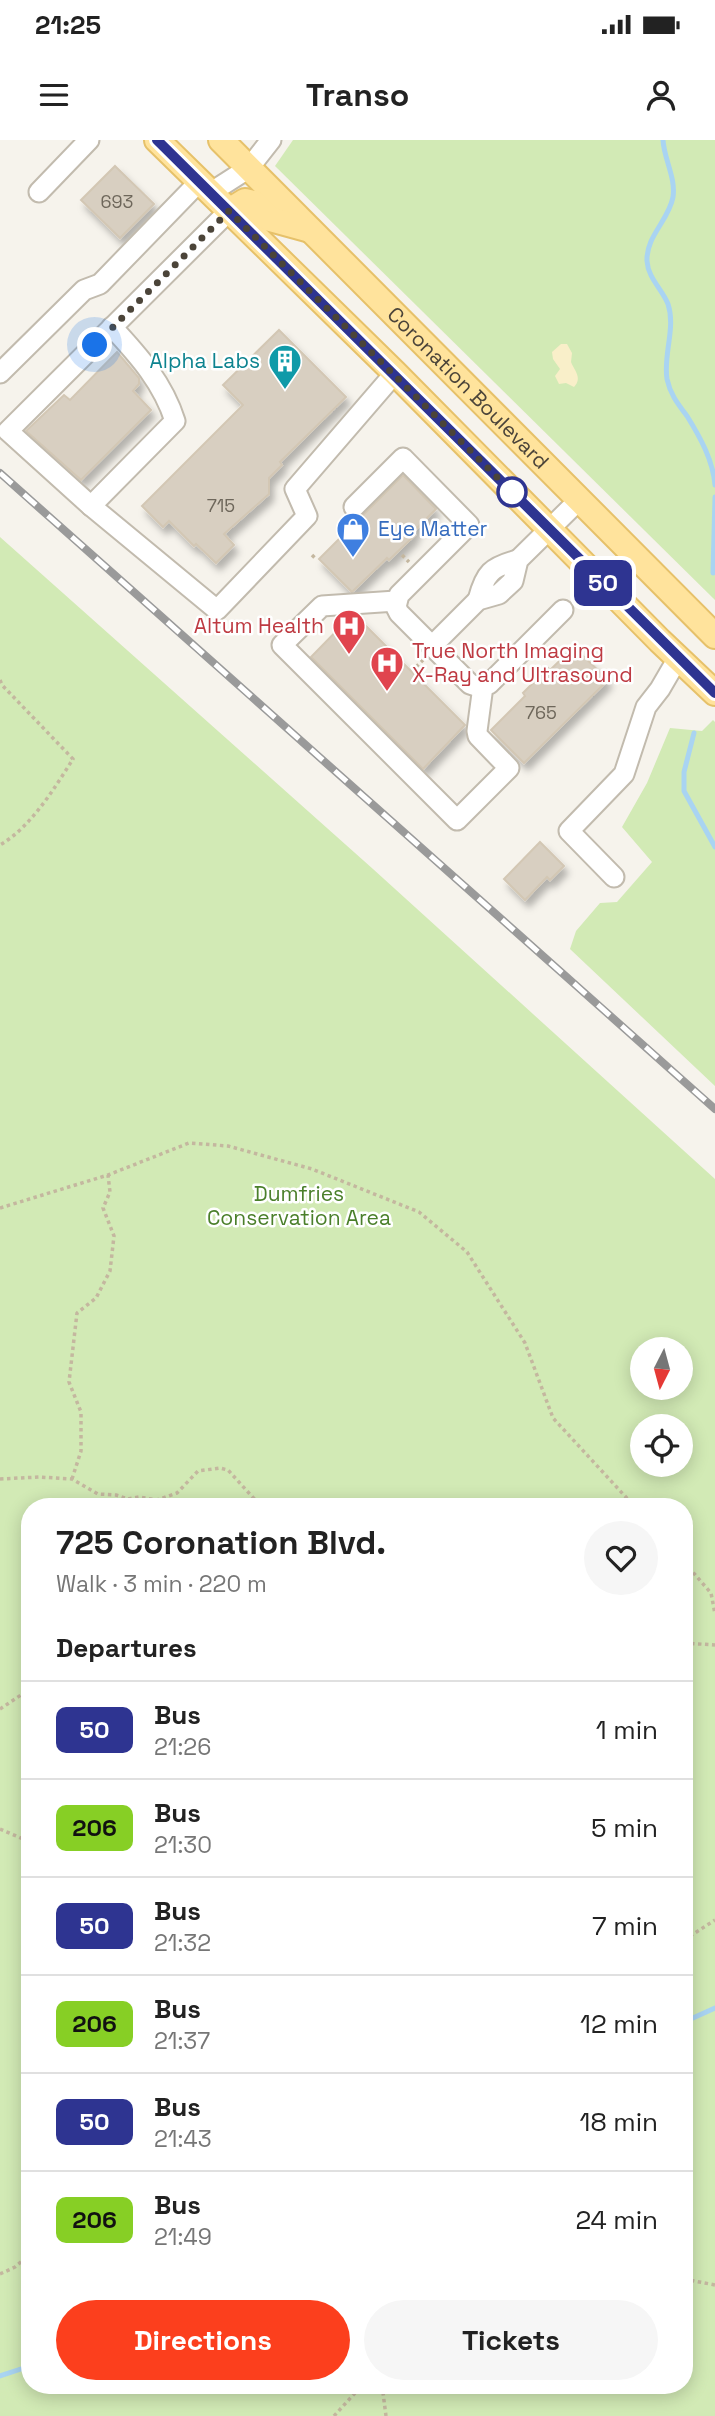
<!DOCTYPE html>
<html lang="en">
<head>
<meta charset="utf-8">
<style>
  body { margin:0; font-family:"Space Grotesk",sans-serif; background:#f6f6f6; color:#222; height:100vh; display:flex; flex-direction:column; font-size:26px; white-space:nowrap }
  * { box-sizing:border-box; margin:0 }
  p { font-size:23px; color:#767676 }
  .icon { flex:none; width:38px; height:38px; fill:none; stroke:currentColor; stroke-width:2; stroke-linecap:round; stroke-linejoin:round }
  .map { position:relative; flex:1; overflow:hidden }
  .side { position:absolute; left:21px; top:1358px; width:672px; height:896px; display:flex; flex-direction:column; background:#fff; border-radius:28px; box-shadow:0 4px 18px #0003 }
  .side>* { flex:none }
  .badge { padding:0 14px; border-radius:10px; font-size:24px; line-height:46px }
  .needle { width:46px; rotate:186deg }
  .controls { position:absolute; left:630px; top:1197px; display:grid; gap:14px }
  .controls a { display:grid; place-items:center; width:63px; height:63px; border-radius:50%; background:#fff; box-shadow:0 4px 18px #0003; font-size:35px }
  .you { position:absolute; width:35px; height:35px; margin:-18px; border:5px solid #fff; border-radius:50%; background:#1a73e8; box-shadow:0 0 0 10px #1a73e833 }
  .map>.badge { position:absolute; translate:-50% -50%; box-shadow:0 0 0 4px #fff }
  h2 { padding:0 35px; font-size:26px; line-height:63px }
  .round { display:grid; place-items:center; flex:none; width:74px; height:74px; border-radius:37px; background:#f6f6f6 }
  .summary { display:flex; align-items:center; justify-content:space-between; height:119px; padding:0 35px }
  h1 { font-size:33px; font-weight:700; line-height:52px }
  .primary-button { display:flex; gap:14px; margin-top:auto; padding:14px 35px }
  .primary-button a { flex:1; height:80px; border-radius:42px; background:#fc3f1d; color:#fff; font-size:28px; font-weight:700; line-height:80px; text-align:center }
  .primary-button a+a { background:#f6f6f6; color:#222 }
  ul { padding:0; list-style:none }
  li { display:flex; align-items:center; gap:21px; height:98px; padding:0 35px; border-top:2px solid #e0e0e0 }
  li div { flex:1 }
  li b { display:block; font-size:26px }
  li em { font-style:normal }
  li .badge { min-width:77px; font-weight:700; text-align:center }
  .status { display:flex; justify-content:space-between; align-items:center; height:49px; padding:0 35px; background:#fff; direction:ltr }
  .status svg { height:19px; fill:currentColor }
  header { display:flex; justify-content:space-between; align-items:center; height:91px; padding:0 35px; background:#fff; font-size:32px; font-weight:700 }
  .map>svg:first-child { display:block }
  .green { fill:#d2eab5; fill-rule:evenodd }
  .sand { fill:#f9efc9 }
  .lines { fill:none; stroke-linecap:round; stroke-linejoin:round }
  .stream { stroke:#a9d4f2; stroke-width:5 }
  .building { fill:#d8cfc1; stroke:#d3c7b4; stroke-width:2; filter:url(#shadow) }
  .minor-casing { stroke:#c2bbae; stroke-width:23 }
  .major-casing { stroke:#e6c16a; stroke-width:28 }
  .path { stroke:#c4b79f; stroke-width:3.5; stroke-dasharray:3.5 3.5; stroke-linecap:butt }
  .minor { stroke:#fff; stroke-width:19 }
  .major { stroke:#ffe39c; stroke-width:24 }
  .rail-casing { stroke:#9a9a9a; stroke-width:8 }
  .rail { stroke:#fff; stroke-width:5; stroke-dasharray:16; stroke-linecap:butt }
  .line-casing { stroke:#fff; stroke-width:16 }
  .line { stroke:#2e3491; stroke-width:10 }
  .walk { stroke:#4b4439; stroke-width:7; stroke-dasharray:0 12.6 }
  .stop-dot { fill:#fff; stroke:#2e3491; stroke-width:3.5 }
  .labels { text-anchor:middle; stroke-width:5; stroke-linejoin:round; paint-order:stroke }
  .number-label { font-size:18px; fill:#6e675b }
  .culture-label { font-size:21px; fill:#0d838f; stroke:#fff; text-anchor:end }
  .street-label { font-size:21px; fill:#4b4439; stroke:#fff }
  .shop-label { font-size:21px; fill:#366cbe; stroke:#fff; text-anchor:start }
  .health-label { font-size:21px; fill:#be3a42; stroke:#fff; text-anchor:end }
  .park-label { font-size:21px; fill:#4a7f2a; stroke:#fff }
</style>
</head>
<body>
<div class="status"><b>21:25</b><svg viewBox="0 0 49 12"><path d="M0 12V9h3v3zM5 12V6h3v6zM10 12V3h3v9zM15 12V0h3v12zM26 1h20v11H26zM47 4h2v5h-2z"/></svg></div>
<header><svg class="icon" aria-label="menu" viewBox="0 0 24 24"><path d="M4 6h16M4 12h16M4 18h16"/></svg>Transo<svg class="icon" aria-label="person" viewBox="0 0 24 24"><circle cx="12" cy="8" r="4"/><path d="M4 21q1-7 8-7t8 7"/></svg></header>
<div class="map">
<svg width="715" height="2276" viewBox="0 0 715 2276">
  <defs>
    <filter id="shadow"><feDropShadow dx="4" dy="7" stdDeviation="3.5" flood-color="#0004"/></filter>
  </defs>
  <rect width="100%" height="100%" fill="#f6f3ec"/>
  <g class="green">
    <polygon points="293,0 715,0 715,460 275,26"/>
    <path d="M0,397L373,729L715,1039V2276H0ZM642,1209H681V1248H642ZM642,1286H681V1325H642ZM30,1367H684V2245H30Z"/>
    <polygon points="713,580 715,582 715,946 570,809 576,791 600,763 617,762 652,722 622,687 647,643 670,588 702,591"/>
  </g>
  <path class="sand" d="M561,204H567L572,213L571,222C574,230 583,238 574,247L566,243L559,244L555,236L560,229L553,219L552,212Z"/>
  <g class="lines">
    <g class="stream">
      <path d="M663,0C664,19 676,38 673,57C669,80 646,96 647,121C648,138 662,149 668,164C676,188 663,215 667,239C670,254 678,264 687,276C700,297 713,320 715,345"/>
      <polyline points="713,433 715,357"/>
      <polyline points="694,593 684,632 684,651 715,707"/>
      <polyline points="684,1882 715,1868"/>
      <polyline points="0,2236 30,2226"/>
    </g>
  </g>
  <g class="building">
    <polygon points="115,26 154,64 120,98 81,60"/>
    <polygon points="279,190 346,257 280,322 282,325 269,338 269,354 224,394 234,405 216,423 196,404 194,406 169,381 163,387 142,366 243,265 223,245"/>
    <polygon points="117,212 139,238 139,244 133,251 151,270 81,340 26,291 64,255 70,260"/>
    <polygon points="403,335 436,369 412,393 415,395 389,420 387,418 352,452 319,419"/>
    <polygon points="351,476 356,476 465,585 423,629 311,517"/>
    <polygon points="574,507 608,540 524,623 491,590 525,556 523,553 548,528 550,530"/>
    <polygon points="540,702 564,726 550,740 547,737 525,760 504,739"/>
  </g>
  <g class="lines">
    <defs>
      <g id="minor">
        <polyline points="39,52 89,0"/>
        <polyline points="210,53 249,28 271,0"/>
        <polyline points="229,71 8,291 91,366 217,470 307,376 295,349 395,233"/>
        <polyline points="0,233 84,150 100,144 199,42"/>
        <path d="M91,366L175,281C163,243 139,216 112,187"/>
        <polyline points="354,367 403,318 469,385 399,455 396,467 399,473 470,544 476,546 489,544 563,470"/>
        <path d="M478,460C485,433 491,427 518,420"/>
        <polyline points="396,461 322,466 282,505 457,680 509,628 478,596 477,591 483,546"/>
        <polyline points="432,506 478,460 499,454 513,441 518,420 579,360"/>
        <polyline points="614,737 569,691 624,634 646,567 660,549 678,518"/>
      </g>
      <g id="major">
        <polyline points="157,0 395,233 660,501 715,553"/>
        <path id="s1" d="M221,0L715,496"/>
        <polyline points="229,71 245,61 254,63 270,79 310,90"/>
      </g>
    </defs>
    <use href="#minor" class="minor-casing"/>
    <use href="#major" class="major-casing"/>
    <g class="path">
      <polyline points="312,415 315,418"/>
      <polyline points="402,415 409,422"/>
      <polyline points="416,527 423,520"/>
      <polyline points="522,534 528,540"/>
      <path d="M0,540L2,545L73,619C54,649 31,687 0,705"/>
      <polyline points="0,1068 108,1035 189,1003 228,1006 312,1029 419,1072 467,1112 525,1203 553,1278 635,1367"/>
      <polyline points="0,1339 39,1337 72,1339 98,1354 116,1355 128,1359 139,1357 157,1360 177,1353 198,1331 220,1328 228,1330 258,1363 272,1367"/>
      <polyline points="72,1339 81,1311 81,1272 69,1242 77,1173 96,1158 110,1131 114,1096 103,1068 110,1052 108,1035"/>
      <polyline points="684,1422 711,1453 715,1474"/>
      <polyline points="684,1503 715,1505"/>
      <polyline points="0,1569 27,1551 30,1545"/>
      <polyline points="0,1689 30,1702"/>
      <polyline points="684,1800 715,1780"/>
      <polyline points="0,2134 15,2127 30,2114"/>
      <polyline points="684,2139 715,2145"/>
      <polyline points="382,2245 386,2276"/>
      <polyline points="334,2276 355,2253 366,2245"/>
    </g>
    <use href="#minor" class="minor"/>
    <use href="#major" class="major"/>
    <defs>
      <polyline id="rail" points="0,333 715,969"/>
    </defs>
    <use href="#rail" class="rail-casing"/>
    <use href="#rail" class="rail"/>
  </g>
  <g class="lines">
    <defs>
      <polyline id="line" points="157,0 715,553"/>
    </defs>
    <use href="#line" class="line-casing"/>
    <use href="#line" class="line"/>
    <polyline class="walk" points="95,205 229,71 512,352"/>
  </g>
  <defs>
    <symbol id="building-pin" viewBox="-11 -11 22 30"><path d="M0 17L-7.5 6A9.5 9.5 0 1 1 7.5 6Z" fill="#0f9aa8" stroke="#fff"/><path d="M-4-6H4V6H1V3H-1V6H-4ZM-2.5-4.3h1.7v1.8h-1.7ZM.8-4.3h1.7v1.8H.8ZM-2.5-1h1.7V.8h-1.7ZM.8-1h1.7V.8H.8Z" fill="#fff"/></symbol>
    <symbol id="shop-pin" viewBox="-11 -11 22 30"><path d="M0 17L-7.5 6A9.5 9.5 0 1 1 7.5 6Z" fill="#3f7fe0" stroke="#fff"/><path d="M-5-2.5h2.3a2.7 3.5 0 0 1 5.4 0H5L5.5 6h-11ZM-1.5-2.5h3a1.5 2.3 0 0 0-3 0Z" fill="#fff"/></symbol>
    <symbol id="hospital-pin" viewBox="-11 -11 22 30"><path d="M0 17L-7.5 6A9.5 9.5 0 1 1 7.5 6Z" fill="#e0444e" stroke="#fff"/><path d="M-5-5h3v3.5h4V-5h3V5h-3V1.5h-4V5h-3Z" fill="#fff"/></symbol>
  </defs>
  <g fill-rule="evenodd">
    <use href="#building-pin" x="266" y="202" width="38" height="52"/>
    <use href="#shop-pin" x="334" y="370" width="38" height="52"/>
    <use href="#hospital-pin" x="330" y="467" width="38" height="52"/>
    <use href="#hospital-pin" x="368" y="504" width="38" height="52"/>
  </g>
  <circle class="stop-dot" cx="512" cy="352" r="14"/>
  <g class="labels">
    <g class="number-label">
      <text x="117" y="68">693</text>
      <text x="221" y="372">715</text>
      <text x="541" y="579">765</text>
    </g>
    <g class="culture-label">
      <text x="260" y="228">Alpha Labs</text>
    </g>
    <g class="street-label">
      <text dy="7" stroke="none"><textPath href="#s1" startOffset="350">Coronation Boulevard</textPath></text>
    </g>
    <g class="shop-label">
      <text x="378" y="396">Eye Matter</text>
    </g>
    <g class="health-label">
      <text x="324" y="493">Altum Health</text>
      <text x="412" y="518" text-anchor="start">True North Imaging<tspan x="412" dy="24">X-Ray and Ultrasound</tspan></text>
    </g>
    <g class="park-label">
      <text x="299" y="1061">Dumfries<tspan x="299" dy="24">Conservation Area</tspan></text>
    </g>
  </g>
</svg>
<div class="controls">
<a><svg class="needle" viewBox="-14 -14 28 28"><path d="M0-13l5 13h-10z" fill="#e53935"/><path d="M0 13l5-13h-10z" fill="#767676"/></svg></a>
<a><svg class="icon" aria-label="locate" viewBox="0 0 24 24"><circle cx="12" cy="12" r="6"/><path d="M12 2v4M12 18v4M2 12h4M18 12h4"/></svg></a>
</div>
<div class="you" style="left:95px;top:205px"></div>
<b class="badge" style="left:603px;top:443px;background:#2e3491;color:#fff">50</b>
<section class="side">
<div class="summary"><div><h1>725 Coronation Blvd.</h1><p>Walk · 3 min · 220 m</p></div><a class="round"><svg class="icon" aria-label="heart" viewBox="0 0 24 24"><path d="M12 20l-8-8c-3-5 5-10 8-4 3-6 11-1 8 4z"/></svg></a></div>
<h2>Departures</h2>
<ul>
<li><span class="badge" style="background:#2e3491;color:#fff">50</span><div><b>Bus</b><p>21:26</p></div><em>1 min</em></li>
<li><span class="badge" style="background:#87cf25;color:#111">206</span><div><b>Bus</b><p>21:30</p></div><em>5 min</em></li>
<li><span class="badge" style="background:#2e3491;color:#fff">50</span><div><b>Bus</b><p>21:32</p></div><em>7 min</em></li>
<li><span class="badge" style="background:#87cf25;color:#111">206</span><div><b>Bus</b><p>21:37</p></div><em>12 min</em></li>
<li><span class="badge" style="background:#2e3491;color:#fff">50</span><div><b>Bus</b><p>21:43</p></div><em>18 min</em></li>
<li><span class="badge" style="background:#87cf25;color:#111">206</span><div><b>Bus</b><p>21:49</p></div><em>24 min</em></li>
</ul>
<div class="primary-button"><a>Directions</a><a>Tickets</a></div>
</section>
</div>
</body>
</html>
